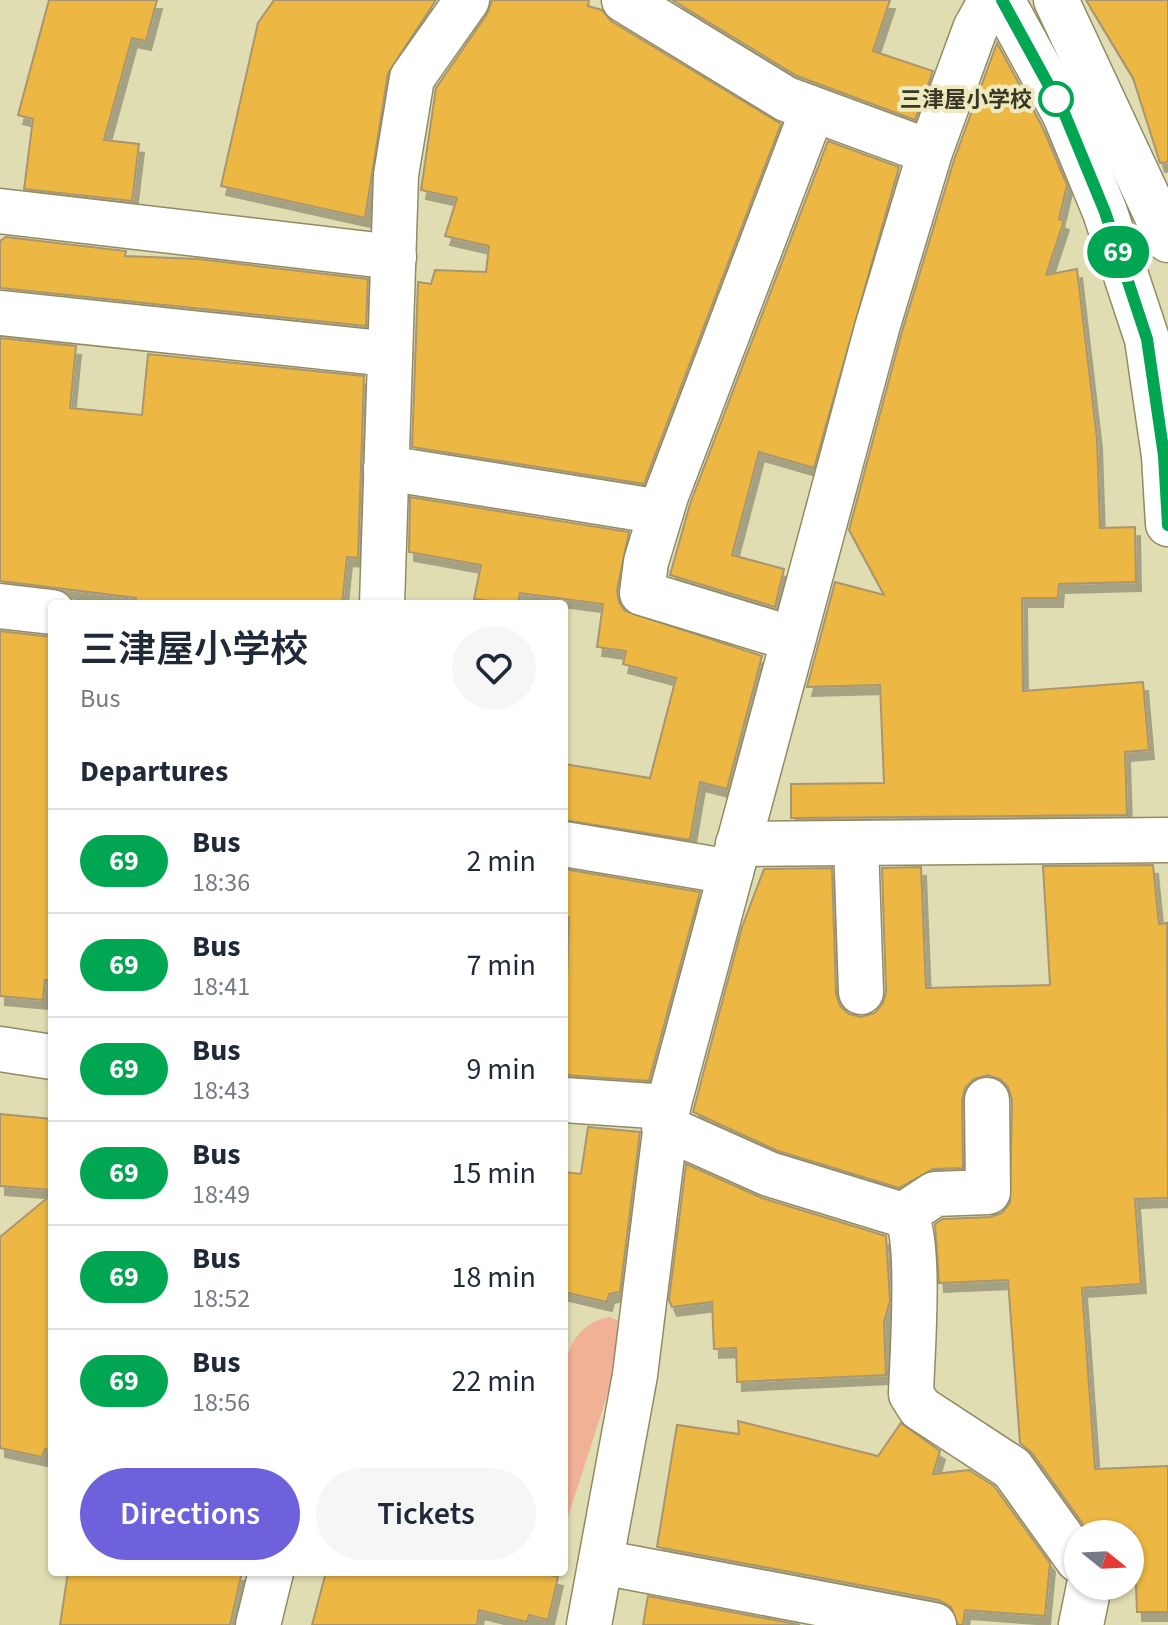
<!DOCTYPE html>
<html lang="en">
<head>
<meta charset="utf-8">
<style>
  body { margin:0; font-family:"Source Sans 3","Noto Sans JP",sans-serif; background:#f6f6f7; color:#1f2937; height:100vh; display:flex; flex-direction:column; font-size:30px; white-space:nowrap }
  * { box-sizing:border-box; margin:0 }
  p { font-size:26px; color:#747a83 }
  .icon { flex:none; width:44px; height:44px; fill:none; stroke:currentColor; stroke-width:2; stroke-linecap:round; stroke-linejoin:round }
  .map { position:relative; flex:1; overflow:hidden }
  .sheet { position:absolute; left:48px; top:600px; width:520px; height:976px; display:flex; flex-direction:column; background:#fff; border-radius:8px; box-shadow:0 2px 6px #0004 }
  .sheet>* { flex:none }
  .badge { padding:0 16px; border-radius:26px; font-size:28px; line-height:52px }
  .needle { width:52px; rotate:108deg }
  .controls { position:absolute; left:1064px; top:1520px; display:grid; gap:16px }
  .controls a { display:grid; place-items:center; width:80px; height:80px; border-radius:50%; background:#fff; box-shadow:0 2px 6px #0004; font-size:40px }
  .map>.badge { position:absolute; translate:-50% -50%; box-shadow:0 0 0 4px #fff }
  h2 { padding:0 32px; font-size:30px; line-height:72px }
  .round { display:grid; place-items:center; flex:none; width:84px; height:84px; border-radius:42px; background:#f6f6f7 }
  .head { display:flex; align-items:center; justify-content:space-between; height:136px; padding:0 32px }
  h1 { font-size:38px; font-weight:600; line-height:60px }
  .cta { display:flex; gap:16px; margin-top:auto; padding:16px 32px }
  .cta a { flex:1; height:92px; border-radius:48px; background:#6d62dc; color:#fff; font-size:32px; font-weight:600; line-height:92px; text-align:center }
  .cta a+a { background:#f6f6f7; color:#1f2937 }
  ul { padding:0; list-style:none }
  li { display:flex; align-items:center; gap:24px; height:104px; padding:0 32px; border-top:2px solid #e0e1e3 }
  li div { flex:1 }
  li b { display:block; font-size:30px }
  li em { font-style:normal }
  li .badge { min-width:88px; font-weight:700; text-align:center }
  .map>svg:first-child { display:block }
  .green { fill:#f1b196 }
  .building { fill:#ecb743; stroke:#a9956f; stroke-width:2; filter:url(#shadow) }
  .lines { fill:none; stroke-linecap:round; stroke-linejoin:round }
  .street-casing { stroke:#908b63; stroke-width:47 }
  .secondary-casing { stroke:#908b63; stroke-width:47 }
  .street { stroke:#fff; stroke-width:44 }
  .secondary { stroke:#fff; stroke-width:44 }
  .line-casing { stroke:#fff; stroke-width:18 }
  .line { stroke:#00a651; stroke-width:12 }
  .stop-dot { fill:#fff; stroke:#00a651; stroke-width:4 }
  .labels { text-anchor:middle; stroke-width:8; stroke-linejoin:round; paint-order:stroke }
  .stop-label { font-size:22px; font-weight:bold; fill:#393826; stroke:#eeeabe; text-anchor:end }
</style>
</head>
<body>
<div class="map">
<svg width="1168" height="1625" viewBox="0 0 1168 1625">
  <defs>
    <filter id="shadow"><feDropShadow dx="5" dy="9" stdDeviation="0" flood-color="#0004"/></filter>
  </defs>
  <rect width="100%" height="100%" fill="#e1ddb2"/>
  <path class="green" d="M610,1317L619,1321L616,1368L564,1529C564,1491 556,1373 572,1344C580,1329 594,1319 610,1317Z"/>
  <g class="building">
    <polygon points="49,0 157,0 146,41 132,38 104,140 139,144 132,201 24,189 33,119 18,115"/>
    <polygon points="274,0 436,0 388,73 365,218 221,186 258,23"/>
    <polygon points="492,0 589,0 588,6 602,10 611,21 781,124 644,484 412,447 418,282 431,284 435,270 486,272 489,246 445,236 457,198 421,190 436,88 487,14"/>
    <polygon points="672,0 890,0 873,51 933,71 915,120 797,76"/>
    <polygon points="1086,0 1168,0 1168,162 1160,163 1133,78"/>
    <polygon points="997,43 1042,126 1067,185 1059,219 1064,221 1046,275 1077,269 1097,439 1100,528 1135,527 1136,582 1059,584 1058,598 1022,598 1023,691 1143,682 1149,750 1125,752 1127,815 791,818 791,784 884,783 880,685 807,687 835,582 884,595 849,530 901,335 954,160"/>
    <polygon points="828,141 899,167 814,468 759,452 732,555 784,569 775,607 670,575 690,504"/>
    <polygon points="6,237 126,251 125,256 198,259 368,279 366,326 0,288 0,241"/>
    <polygon points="0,338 76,346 70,408 142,415 148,354 364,376 358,558 347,557 342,604 136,604 136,598 0,581"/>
    <polygon points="410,497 629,532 617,590 619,602 625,611 762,656 727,789 700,782 690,840 564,820 564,764 650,778 676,678 623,664 626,651 597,647 603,604 520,593 518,604 474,599 481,565 409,552"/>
    <polygon points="0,631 52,637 52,980 45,980 43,1000 0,996"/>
    <polygon points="1153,865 1159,924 1167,923 1168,1198 1135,1199 1141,1284 1082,1288 1095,1469 1168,1466 1168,1612 1137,1612 1134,1533 1090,1534 1032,1453 1020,1443 1008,1280 939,1283 935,1224 943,1219 990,1217 1002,1213 1010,1203 1012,1100 1008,1087 1000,1079 988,1075 974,1079 965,1088 962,1100 963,1168 933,1169 899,1188 778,1151 693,1112 742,927 764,869 832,868 836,994 840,1006 849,1014 861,1017 875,1013 883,1003 886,992 882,868 921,867 926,988 1050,985 1043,866"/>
    <polygon points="564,869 700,892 649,1081 564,1075 569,917 564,917"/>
    <polygon points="0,1114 52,1119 52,1190 0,1186"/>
    <polygon points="588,1127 640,1132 620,1292 609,1294 607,1302 564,1292 564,1172 581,1174"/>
    <polygon points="686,1164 762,1198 886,1236 890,1301 884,1322 886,1375 737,1382 736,1348 714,1349 712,1302 672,1307 669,1300"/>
    <polygon points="52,1194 52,1450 45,1449 42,1457 0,1448 0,1237"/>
    <polygon points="738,1421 878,1456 901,1423 940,1451 933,1474 969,1470 994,1486 1050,1563 1045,1616 965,1610 963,1625 958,1625 951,1607 939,1600 657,1547 677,1425 739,1434"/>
    <polygon points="68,1572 242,1572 230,1625 60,1625"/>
    <polygon points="326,1572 537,1572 558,1577 548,1620 529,1615 527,1622 479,1610 477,1625 312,1625"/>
    <polygon points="648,1596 800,1625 643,1625"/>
  </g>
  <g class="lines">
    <defs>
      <g id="street">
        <polyline points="624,0 786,99 930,152"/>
        <polyline points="0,211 394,257"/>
        <polyline points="0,313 390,354"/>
        <polyline points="386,468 661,512"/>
        <polyline points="382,604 396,175 412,78 467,0"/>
        <polyline points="0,606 52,612"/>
        <polyline points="793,639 642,593 646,562 666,496 813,109"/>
        <polyline points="856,843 861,992"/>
        <polyline points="564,844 731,872"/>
        <polyline points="738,844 1168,840"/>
        <polyline points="0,1049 52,1057"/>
        <polyline points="564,1100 668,1107"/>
        <path d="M664,1127L769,1174L906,1216C921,1243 912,1357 911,1394L920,1408L1012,1468L1078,1560"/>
        <polyline points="903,1215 935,1194 988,1192 987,1100"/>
        <polyline points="601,1562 934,1625"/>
        <polyline points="258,1625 271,1572"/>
        <polyline points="589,1625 635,1375 668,1107 877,328 930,152 975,29 991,0"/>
        <polyline points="1081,1625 1089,1586"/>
      </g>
      <g id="secondary">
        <polyline points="1002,0 1065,115 1105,212 1147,339 1164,456 1168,524"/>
        <polyline points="1056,0 1168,240"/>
      </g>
    </defs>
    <use href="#street" class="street-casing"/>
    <use href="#secondary" class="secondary-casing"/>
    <use href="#street" class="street"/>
    <use href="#secondary" class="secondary"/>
  </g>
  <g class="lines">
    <defs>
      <polyline id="line" points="1002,0 1065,115 1105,212 1147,339 1164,456 1168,525"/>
    </defs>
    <use href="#line" class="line-casing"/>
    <use href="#line" class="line"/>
  </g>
  <circle class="stop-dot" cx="1056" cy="99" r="16"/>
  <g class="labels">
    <g class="stop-label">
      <text x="1032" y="107">三津屋小学校</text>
    </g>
  </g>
</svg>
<div class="controls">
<a><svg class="needle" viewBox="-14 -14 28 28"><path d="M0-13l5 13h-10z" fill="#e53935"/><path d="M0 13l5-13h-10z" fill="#747a83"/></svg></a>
</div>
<b class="badge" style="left:1118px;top:252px;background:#00a651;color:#fff">69</b>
<section class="sheet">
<div class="head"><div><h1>三津屋小学校</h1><p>Bus</p></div><a class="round"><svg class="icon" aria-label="heart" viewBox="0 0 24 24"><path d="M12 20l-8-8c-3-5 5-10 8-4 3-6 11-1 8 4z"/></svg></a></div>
<h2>Departures</h2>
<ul>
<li><span class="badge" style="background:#00a651;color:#fff">69</span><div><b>Bus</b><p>18:36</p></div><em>2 min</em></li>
<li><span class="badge" style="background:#00a651;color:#fff">69</span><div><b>Bus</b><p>18:41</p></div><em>7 min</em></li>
<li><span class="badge" style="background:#00a651;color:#fff">69</span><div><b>Bus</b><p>18:43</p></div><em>9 min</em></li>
<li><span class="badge" style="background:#00a651;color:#fff">69</span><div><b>Bus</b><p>18:49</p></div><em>15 min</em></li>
<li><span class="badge" style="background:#00a651;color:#fff">69</span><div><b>Bus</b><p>18:52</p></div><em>18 min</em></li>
<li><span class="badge" style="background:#00a651;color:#fff">69</span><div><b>Bus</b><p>18:56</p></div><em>22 min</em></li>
</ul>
<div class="cta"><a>Directions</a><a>Tickets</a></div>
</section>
</div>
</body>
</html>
